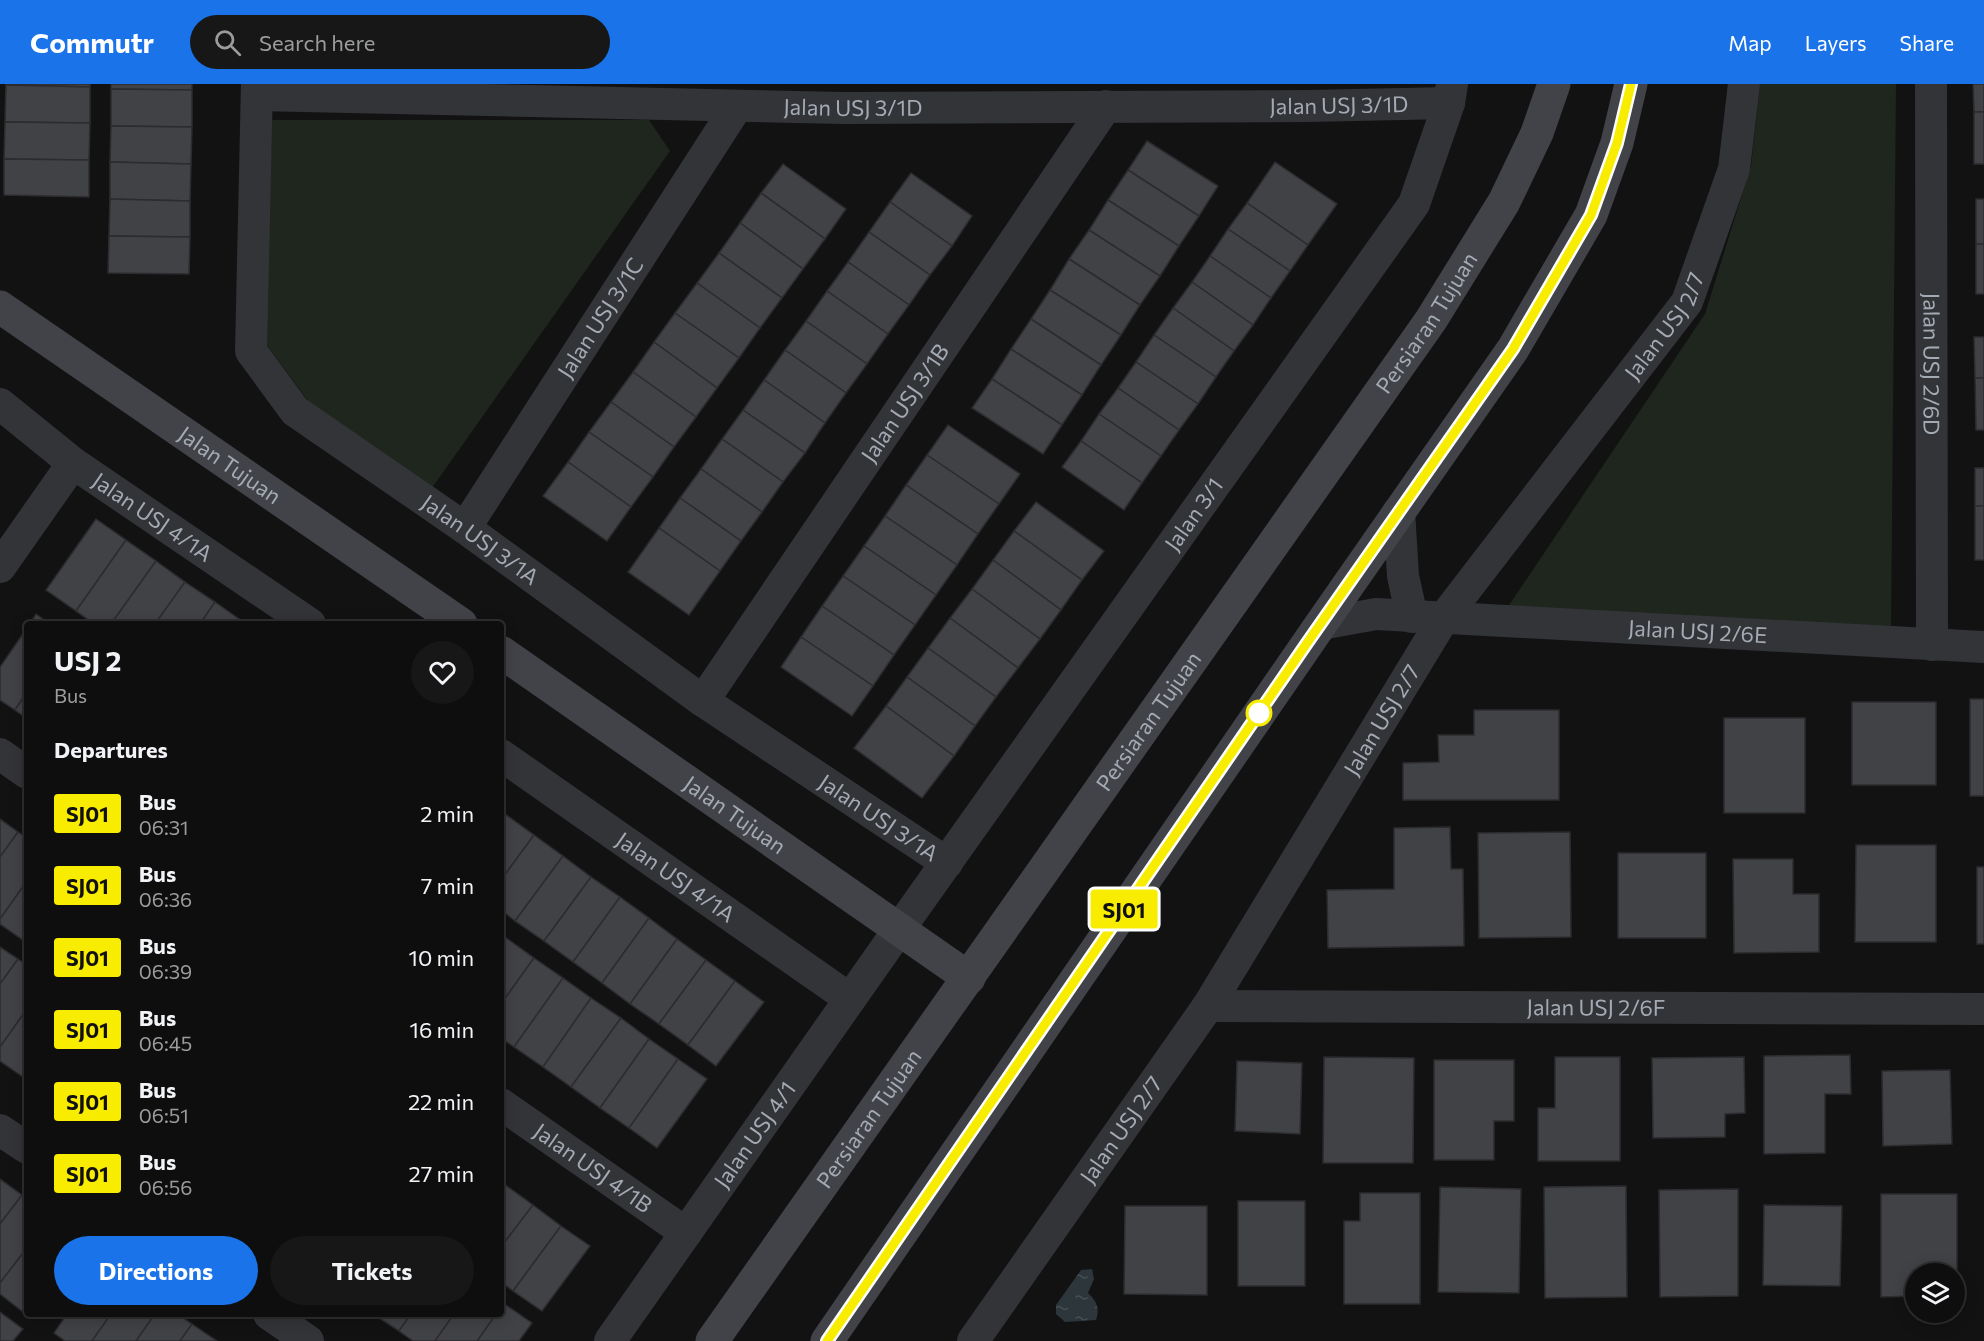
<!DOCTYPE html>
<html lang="en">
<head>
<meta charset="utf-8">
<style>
  body { margin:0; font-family:Commissioner,sans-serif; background:#171717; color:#f1f3f6; height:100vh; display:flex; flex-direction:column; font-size:22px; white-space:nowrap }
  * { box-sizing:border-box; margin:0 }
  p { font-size:20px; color:#9b9c9e }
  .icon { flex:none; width:33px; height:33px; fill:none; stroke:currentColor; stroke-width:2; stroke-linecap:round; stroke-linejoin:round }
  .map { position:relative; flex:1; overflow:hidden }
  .sheet { position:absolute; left:24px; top:537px; width:480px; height:696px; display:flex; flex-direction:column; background:#0e0e0e; border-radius:6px; box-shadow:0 3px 15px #0003,0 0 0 2px #2e2e2e }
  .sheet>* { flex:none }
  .badge { padding:0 12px; border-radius:4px; font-size:21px; line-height:39px }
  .controls { position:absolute; left:1905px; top:1179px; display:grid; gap:12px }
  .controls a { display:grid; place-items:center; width:60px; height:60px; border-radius:50%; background:#0e0e0e; box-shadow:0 3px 15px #0003,0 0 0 2px #2e2e2e; font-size:30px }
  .map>.badge { position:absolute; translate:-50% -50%; box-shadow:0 0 0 3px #fff }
  h2 { padding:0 30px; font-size:22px; line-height:54px }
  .round { display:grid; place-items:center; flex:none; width:63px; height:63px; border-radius:32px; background:#171717 }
  .head { display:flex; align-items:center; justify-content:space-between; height:102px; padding:0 30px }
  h1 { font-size:28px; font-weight:700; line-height:45px }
  .cta { display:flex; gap:12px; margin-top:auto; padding:12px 30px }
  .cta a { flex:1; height:69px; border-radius:36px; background:#1a73e8; color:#fff; font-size:24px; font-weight:700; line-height:69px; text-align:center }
  .cta a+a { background:#171717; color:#f1f3f6 }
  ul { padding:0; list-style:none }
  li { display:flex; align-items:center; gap:18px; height:72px; padding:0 30px }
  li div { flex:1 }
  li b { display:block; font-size:22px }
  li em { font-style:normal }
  li .badge { min-width:66px; font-weight:700; text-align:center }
  header { display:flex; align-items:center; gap:36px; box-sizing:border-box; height:84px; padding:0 30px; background:#1a73e8; color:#fff }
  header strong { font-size:28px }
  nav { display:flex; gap:33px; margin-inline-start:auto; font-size:21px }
  .search { width:420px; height:54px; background:#171717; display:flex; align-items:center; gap:15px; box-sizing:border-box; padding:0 21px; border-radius:33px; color:#9b9c9e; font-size:22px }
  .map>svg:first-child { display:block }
  .park { fill:#1e261e }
  .water { fill:url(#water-ripples) }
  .building { fill:#414246; stroke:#2c2c2f; stroke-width:1.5 }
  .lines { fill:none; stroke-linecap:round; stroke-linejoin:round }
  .street { stroke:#333438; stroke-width:32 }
  .secondary { stroke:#414348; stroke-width:33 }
  .line-casing { stroke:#fff; stroke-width:14 }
  .line { stroke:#f8ed00; stroke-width:9 }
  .stop-dot { fill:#fff; stroke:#f8ed00; stroke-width:3 }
  .labels { text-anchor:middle; stroke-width:4.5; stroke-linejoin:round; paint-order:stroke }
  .street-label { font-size:22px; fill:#a4aab3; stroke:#0d0d0e }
</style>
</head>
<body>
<header>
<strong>Commutr</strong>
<div class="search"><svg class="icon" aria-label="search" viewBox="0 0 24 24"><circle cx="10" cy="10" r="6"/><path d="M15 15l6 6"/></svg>Search here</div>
<nav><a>Map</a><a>Layers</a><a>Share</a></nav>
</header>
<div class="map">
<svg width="1984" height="1257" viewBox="0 0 1984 1257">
  <defs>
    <pattern id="water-ripples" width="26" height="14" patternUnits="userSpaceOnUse" patternTransform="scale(1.5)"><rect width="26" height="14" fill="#2c363b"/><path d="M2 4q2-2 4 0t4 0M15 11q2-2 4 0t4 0" fill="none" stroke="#485055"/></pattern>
  </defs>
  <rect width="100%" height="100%" fill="#121213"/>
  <g class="park">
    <polygon points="1760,0 1896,0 1891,546 1491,548 1705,230 1751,82"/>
    <polygon points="272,36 649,36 670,67 432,404 309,318 266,260"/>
  </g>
  <path class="water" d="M1092,1185L1094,1195L1088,1209C1097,1218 1100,1224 1096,1236L1065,1238L1056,1230V1221L1081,1186Z"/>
  <g class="building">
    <polygon points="6,0 90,0 90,3 6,1"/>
    <polygon points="111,0 192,0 192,6 111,5"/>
    <polygon points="1973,0 1984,0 1984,28 1974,28"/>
    <polygon points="6,1 90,3 90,39 5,38"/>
    <polygon points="111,5 192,6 192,43 111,42"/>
    <rect x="1974" y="28" width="10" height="52"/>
    <polygon points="5,38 90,39 89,76 4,75"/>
    <polygon points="111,42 192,43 191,80 110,78"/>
    <polygon points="1147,57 1218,102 1199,132 1128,86"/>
    <polygon points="4,75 89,76 89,113 4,111"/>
    <polygon points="110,78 191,80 190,117 110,115"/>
    <polygon points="1275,78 1337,120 1308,161 1247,119"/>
    <polygon points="783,80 846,125 825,155 761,109"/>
    <polygon points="1128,86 1199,132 1179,162 1108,116"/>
    <polygon points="911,89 972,132 952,162 890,118"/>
    <polygon points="761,109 825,155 803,185 740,139"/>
    <polygon points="110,115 190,117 190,153 109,152"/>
    <rect x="1976" y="115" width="8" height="45"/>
    <polygon points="1108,116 1179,162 1160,192 1089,146"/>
    <polygon points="890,118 952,162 930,191 869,148"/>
    <polygon points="1247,119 1308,161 1290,187 1228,145"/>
    <polygon points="740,139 803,185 782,214 719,169"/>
    <polygon points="1228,145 1290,187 1271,214 1210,172"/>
    <polygon points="1089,146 1160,192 1140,221 1069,175"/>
    <polygon points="869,148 930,191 909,221 848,178"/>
    <polygon points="109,152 190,153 189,190 108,189"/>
    <rect x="1976" y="160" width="8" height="50"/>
    <polygon points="719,169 782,214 760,244 697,199"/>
    <polygon points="1210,172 1271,214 1253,241 1192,198"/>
    <polygon points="1069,175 1140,221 1121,251 1050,206"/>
    <polygon points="848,178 909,221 888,250 827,207"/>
    <polygon points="1192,198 1253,241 1234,267 1173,224"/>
    <polygon points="697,199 760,244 739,274 675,229"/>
    <polygon points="1050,206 1121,251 1101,281 1031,235"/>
    <polygon points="827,207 888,250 867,280 806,237"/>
    <polygon points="1173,224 1234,267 1216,293 1154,251"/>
    <polygon points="675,229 739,274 717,304 654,258"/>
    <polygon points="1031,235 1101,281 1082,311 1011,265"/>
    <polygon points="806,237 867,280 846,309 785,266"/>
    <polygon points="1154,251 1216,293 1198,320 1136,278"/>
    <polygon points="1974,253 1984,253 1984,294 1975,294"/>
    <polygon points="654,258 717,304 696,333 633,288"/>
    <polygon points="1011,265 1082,311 1062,341 992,295"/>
    <polygon points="785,266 846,309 825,339 764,296"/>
    <polygon points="1136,278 1198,320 1179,346 1118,304"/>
    <polygon points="633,288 696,333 674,363 611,318"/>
    <polygon points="1975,294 1984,294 1984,346 1976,346"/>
    <polygon points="992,295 1062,341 1043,370 972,324"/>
    <polygon points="764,296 825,339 805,369 743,326"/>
    <polygon points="1118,304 1179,346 1161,372 1099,330"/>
    <polygon points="611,318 674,363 653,393 589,348"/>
    <polygon points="743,326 805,369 783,398 722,355"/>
    <polygon points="1099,330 1161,372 1142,399 1081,357"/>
    <polygon points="948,341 1020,390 999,420 927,371"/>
    <polygon points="589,348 653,393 631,423 568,378"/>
    <polygon points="722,355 783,398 762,428 701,385"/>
    <polygon points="1081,357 1142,399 1124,426 1062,383"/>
    <polygon points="927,371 999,420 978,450 906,401"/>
    <polygon points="568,378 631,423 607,457 543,412"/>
    <rect x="1975" y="384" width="9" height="38"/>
    <polygon points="701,385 762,428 741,457 680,414"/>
    <polygon points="906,401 978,450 957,481 885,432"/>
    <polygon points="680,414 741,457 720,487 659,444"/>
    <polygon points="1036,418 1104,467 1082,496 1014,447"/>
    <rect x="1975" y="422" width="9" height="54"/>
    <polygon points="885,432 957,481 936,511 864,462"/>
    <polygon points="96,435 126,456 76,527 46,506"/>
    <polygon points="659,444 720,487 689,531 628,488"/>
    <polygon points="1014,447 1082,496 1061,526 993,476"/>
    <polygon points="126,456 156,477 111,540 94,540 76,527"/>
    <polygon points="864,462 936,511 915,541 843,492"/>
    <polygon points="993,476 1061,526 1040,555 972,505"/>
    <polygon points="156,477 185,498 155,540 111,540"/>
    <polygon points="843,492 915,541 894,571 822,522"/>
    <polygon points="185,498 215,518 200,540 155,540"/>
    <polygon points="972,505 1040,555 1018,584 950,534"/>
    <polygon points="215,518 245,539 244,540 200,540"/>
    <polygon points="822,522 894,571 873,602 801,553"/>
    <polygon points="36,530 50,540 30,540"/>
    <polygon points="950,534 1018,584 996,613 928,564"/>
    <polygon points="27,544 27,608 15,626 0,616 0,583"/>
    <polygon points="801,553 873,602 852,632 781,583"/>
    <polygon points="928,564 996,613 975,642 907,593"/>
    <polygon points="907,593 975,642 954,672 886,622"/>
    <polygon points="27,608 27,635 15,626"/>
    <rect x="1970" y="615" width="14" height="97"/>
    <rect x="1852" y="618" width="84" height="83"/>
    <polygon points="886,622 954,672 922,714 854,664"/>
    <polygon points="1474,626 1559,626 1559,716 1403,716 1403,679 1439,678 1438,651 1474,651"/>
    <rect x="1724" y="634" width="81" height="95"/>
    <polygon points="505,730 534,751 501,796 501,735"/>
    <polygon points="0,735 18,748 0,773"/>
    <polygon points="1450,743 1451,785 1463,785 1464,862 1328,864 1327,806 1394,805 1394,744"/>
    <polygon points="18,748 27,754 27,797 0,835 0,773"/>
    <polygon points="1570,748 1571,853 1479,854 1478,749"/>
    <polygon points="534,751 563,772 515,837 501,826 501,796"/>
    <polygon points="1856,761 1936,761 1936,858 1855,858"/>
    <rect x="1618" y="769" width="88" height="85"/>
    <polygon points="563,772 591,793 544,857 515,837"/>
    <polygon points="1733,775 1793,775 1793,810 1819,810 1819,868 1734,869"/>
    <rect x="1977" y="783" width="7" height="77"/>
    <polygon points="591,793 620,813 573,878 544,857"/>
    <polygon points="27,797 27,859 0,840 0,835"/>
    <polygon points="620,813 649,834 602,899 573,878"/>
    <polygon points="649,834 677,855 630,920 602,899"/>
    <polygon points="505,853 534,874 501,920 501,859"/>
    <polygon points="677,855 706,876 659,940 630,920"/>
    <polygon points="0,863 18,875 0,900"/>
    <polygon points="534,874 563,894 514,963 501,954 501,920"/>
    <polygon points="18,875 27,881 27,925 0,963 0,900"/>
    <polygon points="706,876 735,897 688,961 659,940"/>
    <polygon points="563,894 591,914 543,983 514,963"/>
    <polygon points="735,897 764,918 716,982 688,961"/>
    <polygon points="591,914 621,934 571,1003 543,983"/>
    <polygon points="27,925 27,988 23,993 0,977 0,963"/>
    <polygon points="621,934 649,955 600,1024 571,1003"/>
    <polygon points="649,955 678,975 629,1044 600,1024"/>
    <polygon points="1850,971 1851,1010 1825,1010 1825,1069 1764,1070 1764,972"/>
    <polygon points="1324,973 1414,974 1413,1079 1323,1079"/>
    <polygon points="1555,973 1620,973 1620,1077 1538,1077 1538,1024 1555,1024"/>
    <polygon points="1744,973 1745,1029 1725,1030 1725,1053 1653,1054 1652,974"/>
    <polygon points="678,975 707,995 657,1064 629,1044"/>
    <polygon points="1434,976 1514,976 1514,1037 1494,1037 1494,1076 1434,1076"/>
    <polygon points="1237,977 1302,979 1300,1050 1235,1047"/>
    <polygon points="1950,986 1952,1060 1883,1062 1882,987"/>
    <polygon points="0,1095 22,1111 0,1140"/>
    <polygon points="504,1100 533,1121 501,1163 501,1104"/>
    <polygon points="1626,1102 1627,1213 1545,1214 1544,1103"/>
    <polygon points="1440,1103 1521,1105 1519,1209 1438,1208"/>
    <polygon points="1738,1105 1738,1212 1660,1213 1659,1106"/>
    <polygon points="1360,1109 1420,1109 1420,1220 1344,1220 1344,1137 1360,1137"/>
    <polygon points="1881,1110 1957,1110 1957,1212 1954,1212 1954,1190 1916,1190 1916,1212 1881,1213"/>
    <polygon points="22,1111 27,1115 27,1164 0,1199 0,1140"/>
    <rect x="1238" y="1117" width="67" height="85"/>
    <polygon points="533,1121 561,1142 513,1207 501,1198 501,1163"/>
    <polygon points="1764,1121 1842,1122 1840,1202 1763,1201"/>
    <polygon points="1125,1122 1207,1122 1207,1211 1124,1210"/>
    <polygon points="561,1142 590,1162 542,1227 513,1207"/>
    <polygon points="27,1164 27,1222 23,1228 0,1210 0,1199"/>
    <polygon points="503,1219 532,1239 519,1257 477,1257 496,1230 501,1230 501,1222"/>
    <polygon points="0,1228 23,1245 13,1257 0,1257"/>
    <polygon points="67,1230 111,1230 92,1257 65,1257 54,1249"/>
    <polygon points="111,1230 155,1230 136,1257 92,1257"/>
    <polygon points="155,1230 177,1230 192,1240 180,1257 136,1257"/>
    <polygon points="373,1230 411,1230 399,1247"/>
    <polygon points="411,1230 454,1230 435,1257 413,1257 399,1247"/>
    <polygon points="454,1230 496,1230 477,1257 435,1257"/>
    <polygon points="192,1240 217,1257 180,1257"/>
  </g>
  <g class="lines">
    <g class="street">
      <path id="s1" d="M257,0L251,267L295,327L465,444L703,617L947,779"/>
      <path id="s2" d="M1931,0L1932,561"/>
      <path id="s3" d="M257,11L843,24L1308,22L1449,19"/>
      <path id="s4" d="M0,320L73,379L310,540"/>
      <polyline points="1399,427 1403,492 1412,533"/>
      <path id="s5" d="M465,444L737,22"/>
      <polyline points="0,483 73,379"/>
      <path id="s6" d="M1321,540L1376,530L1984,563"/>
      <path id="s7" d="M703,617L1106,22"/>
      <polyline points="0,670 27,689"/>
      <path id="s8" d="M501,671L850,915"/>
      <path id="s9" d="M1208,922L1984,925"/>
      <path id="s10" d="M501,1020L686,1149"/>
      <polyline points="0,1046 27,1064"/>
      <polyline points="269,1230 308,1257"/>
      <path id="s11" d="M610,1257L900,844L1414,120L1449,19L1452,0"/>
      <path id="s12" d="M973,1257L1208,922L1443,535L1687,218L1734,85L1744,0"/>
    </g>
    <g class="secondary">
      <path id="s13" d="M0,223L461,540"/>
      <path id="s14" d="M501,568L969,894"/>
      <path id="s15" d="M712,1257L1431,236L1504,118L1537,49L1554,0"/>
      <polyline points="827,1257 1321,540 1513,265 1591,131 1617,59 1631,0"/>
    </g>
  </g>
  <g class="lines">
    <defs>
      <polyline id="line" points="827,1257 1307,559 1513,265 1591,131 1617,59 1631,0"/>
    </defs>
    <use href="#line" class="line-casing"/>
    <use href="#line" class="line"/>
  </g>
  <circle class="stop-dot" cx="1259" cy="629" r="12"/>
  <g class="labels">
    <g class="street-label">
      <text dy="8" stroke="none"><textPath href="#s3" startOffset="1082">Jalan USJ 3/1D</textPath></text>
      <text dy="8" stroke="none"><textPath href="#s3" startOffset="596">Jalan USJ 3/1D</textPath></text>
      <text dy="8" stroke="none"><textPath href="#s5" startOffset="250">Jalan USJ 3/1C</textPath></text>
      <text dy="8" stroke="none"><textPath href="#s15" startOffset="1244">Persiaran Tujuan</textPath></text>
      <text dy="8" stroke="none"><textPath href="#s12" startOffset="1230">Jalan USJ 2/7</textPath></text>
      <text dy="8" stroke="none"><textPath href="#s2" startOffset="280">Jalan USJ 2/6D</textPath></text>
      <text dy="8" stroke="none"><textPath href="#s7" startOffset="360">Jalan USJ 3/1B</textPath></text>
      <text dy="8" stroke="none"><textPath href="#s13" startOffset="279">Jalan Tujuan</textPath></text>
      <text dy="8" stroke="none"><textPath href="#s11" startOffset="1012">Jalan 3/1</textPath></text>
      <text dy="8" stroke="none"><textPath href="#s4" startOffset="190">Jalan USJ 4/1A</textPath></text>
      <text dy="8" stroke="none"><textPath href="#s1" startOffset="567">Jalan USJ 3/1A</textPath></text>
      <text dy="8" stroke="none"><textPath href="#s6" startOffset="378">Jalan USJ 2/6E</textPath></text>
      <text dy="8" stroke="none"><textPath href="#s12" startOffset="744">Jalan USJ 2/7</textPath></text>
      <text dy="8" stroke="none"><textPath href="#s15" startOffset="758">Persiaran Tujuan</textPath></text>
      <text dy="8" stroke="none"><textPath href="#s14" startOffset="285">Jalan Tujuan</textPath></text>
      <text dy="8" stroke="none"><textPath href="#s1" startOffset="1053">Jalan USJ 3/1A</textPath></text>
      <text dy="8" stroke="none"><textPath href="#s8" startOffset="213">Jalan USJ 4/1A</textPath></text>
      <text dy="8" stroke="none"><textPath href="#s9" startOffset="388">Jalan USJ 2/6F</textPath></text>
      <text dy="8" stroke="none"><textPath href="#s15" startOffset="272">Persiaran Tujuan</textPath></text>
      <text dy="8" stroke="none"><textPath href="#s12" startOffset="258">Jalan USJ 2/7</textPath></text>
      <text dy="8" stroke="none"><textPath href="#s11" startOffset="252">Jalan USJ 4/1</textPath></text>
      <text dy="8" stroke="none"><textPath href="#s10" startOffset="112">Jalan USJ 4/1B</textPath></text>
    </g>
  </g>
</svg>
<div class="controls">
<a><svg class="icon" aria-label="layers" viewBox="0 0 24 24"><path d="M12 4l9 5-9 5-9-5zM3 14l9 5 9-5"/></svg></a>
</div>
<b class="badge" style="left:1124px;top:825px;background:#f8ed00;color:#111">SJ01</b>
<section class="sheet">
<div class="head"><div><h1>USJ 2</h1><p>Bus</p></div><a class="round"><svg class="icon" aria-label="heart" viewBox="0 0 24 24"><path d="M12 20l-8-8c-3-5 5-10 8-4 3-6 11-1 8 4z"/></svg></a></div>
<h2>Departures</h2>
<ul>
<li><span class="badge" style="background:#f8ed00;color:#111">SJ01</span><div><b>Bus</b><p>06:31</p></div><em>2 min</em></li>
<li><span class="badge" style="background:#f8ed00;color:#111">SJ01</span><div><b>Bus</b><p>06:36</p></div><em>7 min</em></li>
<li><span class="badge" style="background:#f8ed00;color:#111">SJ01</span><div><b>Bus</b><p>06:39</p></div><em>10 min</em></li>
<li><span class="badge" style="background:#f8ed00;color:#111">SJ01</span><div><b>Bus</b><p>06:45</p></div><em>16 min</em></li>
<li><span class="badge" style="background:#f8ed00;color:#111">SJ01</span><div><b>Bus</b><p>06:51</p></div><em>22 min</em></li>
<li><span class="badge" style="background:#f8ed00;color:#111">SJ01</span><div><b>Bus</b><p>06:56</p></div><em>27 min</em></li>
</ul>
<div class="cta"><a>Directions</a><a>Tickets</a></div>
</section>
</div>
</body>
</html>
